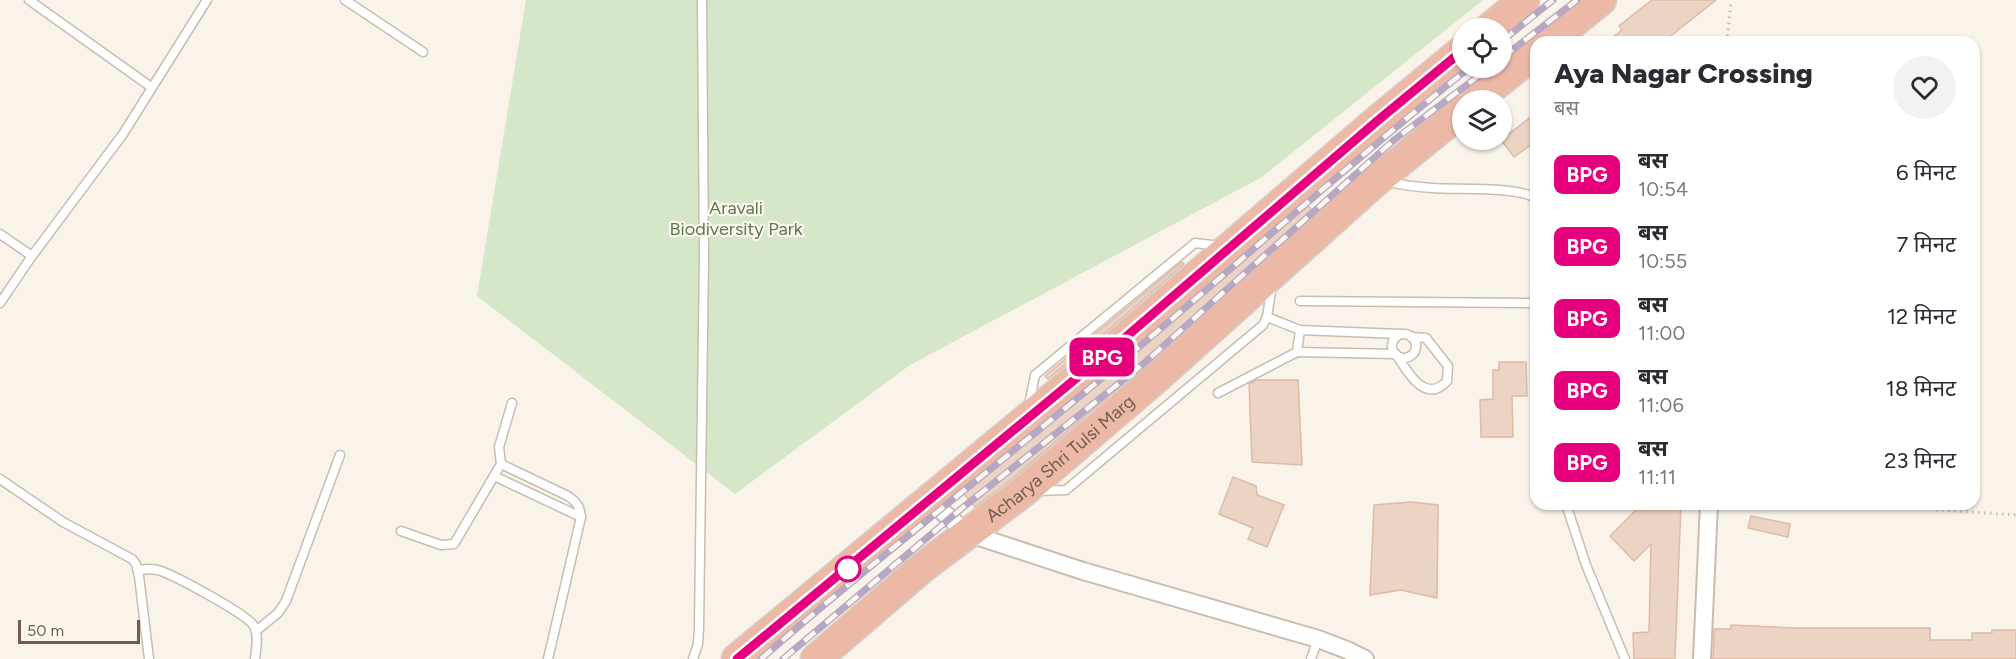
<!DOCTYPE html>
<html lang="hi">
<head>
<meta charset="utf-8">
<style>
  body { margin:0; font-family:Figtree,"Noto Sans Devanagari",sans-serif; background:#f2f2f3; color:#2b2b33; height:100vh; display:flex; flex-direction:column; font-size:22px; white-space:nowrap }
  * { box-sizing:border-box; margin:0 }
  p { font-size:20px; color:#7c7c81 }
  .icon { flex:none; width:33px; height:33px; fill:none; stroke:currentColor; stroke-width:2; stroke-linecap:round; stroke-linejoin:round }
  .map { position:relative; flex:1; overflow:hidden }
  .side { position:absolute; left:1530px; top:36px; width:450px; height:474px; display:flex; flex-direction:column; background:#fff; border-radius:18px; box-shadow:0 2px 4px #0004 }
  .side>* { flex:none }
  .badge { padding:0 12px; border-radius:9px; font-size:21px; line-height:39px }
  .controls { position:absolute; left:1452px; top:18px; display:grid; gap:12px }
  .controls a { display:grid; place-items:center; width:60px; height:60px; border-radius:50%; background:#fff; box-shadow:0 2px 4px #0004; font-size:30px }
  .scale { position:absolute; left:18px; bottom:15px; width:122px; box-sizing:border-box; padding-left:6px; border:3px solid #715c4f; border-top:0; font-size:16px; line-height:21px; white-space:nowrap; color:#715c4f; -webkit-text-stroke:4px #fdf7ef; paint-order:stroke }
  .map>.badge { position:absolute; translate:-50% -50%; box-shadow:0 0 0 3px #fff }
  .round { display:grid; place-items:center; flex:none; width:63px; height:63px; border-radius:32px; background:#f2f2f3 }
  .overview { display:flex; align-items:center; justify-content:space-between; height:102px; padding:0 24px }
  h1 { font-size:28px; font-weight:800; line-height:45px }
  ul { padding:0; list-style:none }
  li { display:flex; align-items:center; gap:18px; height:72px; padding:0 24px }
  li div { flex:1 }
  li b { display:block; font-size:22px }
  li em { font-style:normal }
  li .badge { min-width:66px; font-weight:700; text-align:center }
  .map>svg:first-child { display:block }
  .green { fill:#d5e6c9 }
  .building { fill:#ecd4c4; stroke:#ddbba6; stroke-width:1.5 }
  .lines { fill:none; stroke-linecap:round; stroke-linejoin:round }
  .lane-casing { stroke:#cbbcb0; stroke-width:11 }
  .street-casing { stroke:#cbbcb0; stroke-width:20 }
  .highway-casing { stroke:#d7d1ce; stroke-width:33 }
  .path { stroke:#d1b7a7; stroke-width:3; stroke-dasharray:1.5 4.5; stroke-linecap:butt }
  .lane { stroke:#fff; stroke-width:8 }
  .street { stroke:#fff; stroke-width:16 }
  .highway { stroke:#ecb9a7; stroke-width:30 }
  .rail-casing { stroke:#b6a8c3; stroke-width:7 }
  .rail { stroke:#fdf7ef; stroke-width:4.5; stroke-dasharray:14; stroke-linecap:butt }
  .line-casing { stroke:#fff; stroke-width:14 }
  .line { stroke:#e6007e; stroke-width:9 }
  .stop-dot { fill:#fff; stroke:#e6007e; stroke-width:3 }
  .labels { text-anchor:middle; stroke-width:4.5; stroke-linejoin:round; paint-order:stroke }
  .park-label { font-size:18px; fill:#5a7b4c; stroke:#fdf7ef }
  .street-label { font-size:18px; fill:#715c4f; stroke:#fdf7ef }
</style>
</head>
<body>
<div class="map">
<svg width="2016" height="659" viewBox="0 0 2016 659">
  <rect width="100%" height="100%" fill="#faf3e9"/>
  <polygon class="green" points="526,0 1483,0 1262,177 910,365 735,494 477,296"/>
  <g class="building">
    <polygon points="1652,0 1716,0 1663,42 1607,42 1622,30 1619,26"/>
    <polygon points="1536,113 1536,141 1514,157 1501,140"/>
    <polygon points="1307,204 1314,213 1144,366 1012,479 975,507 964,494 1131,355"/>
    <polygon points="1182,262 1184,264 1109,329 1048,379 1045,376"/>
    <polygon points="1499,362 1526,362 1527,396 1512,396 1513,437 1481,437 1480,400 1493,399 1493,370 1499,370"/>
    <polygon points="1257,380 1298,380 1302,465 1252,462 1249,384"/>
    <polygon points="1233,477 1256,486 1257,495 1284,505 1267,547 1248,539 1253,528 1219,514"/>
    <polygon points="1411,502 1438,505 1437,598 1401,590 1370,595 1374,505"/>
    <polygon points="1642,504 1681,504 1675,659 1634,659 1633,633 1649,632 1651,544 1634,561 1610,536"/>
    <polygon points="1751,516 1790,524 1788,537 1748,528"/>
    <polygon points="1731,625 1795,628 1930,628 1930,640 1972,640 1972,633 1992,633 1992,630 2016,630 2016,659 1713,659 1714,629 1731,629"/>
  </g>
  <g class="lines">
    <defs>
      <g id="lane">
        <polyline points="29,0 151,87"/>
        <polyline points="345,0 423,52"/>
        <path d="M1385,181C1401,185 1416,187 1432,188C1459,190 1515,186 1536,198"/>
        <polyline points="0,234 32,256"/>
        <polyline points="1300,301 1536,303"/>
        <polyline points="0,303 32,256 123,134 207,0"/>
        <polyline points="1267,317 1300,330 1400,334"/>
        <circle cx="1404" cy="346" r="12"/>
        <path d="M1297,352L1396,354C1407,371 1425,405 1447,381L1448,366L1426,338L1411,337"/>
        <polyline points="1218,393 1297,352 1300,330"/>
        <path d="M512,403L499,447L501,464L568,496C577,502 580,507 581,517L548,659"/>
        <polyline points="1029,405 1035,375 1195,243 1220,246"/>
        <polyline points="494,476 581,517"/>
        <polyline points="0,479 63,522 132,559 136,564 139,576 149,659"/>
        <polyline points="1038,491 1066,490 1263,325 1267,317 1272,285"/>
        <polyline points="1566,504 1586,565 1625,659"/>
        <polyline points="401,531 441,545 454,544 501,464"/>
        <path d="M138,570C146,569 153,568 161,571C177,577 247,614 254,626C259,636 256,649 255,659"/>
        <polyline points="256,631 278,613 286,601 340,455"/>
        <polyline points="693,659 698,644 699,628 704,257 702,0"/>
        <polyline points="1311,659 1318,639"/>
      </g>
      <g id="street">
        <polyline points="929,500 967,533 1083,571 1318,639 1347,650 1365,659"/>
        <polyline points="1702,659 1709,504"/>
      </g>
      <g id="highway">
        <polyline points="1490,28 1524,0"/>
        <polyline points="1549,42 1601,0"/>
        <polyline points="1476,100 1536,52"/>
        <polyline points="737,659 1120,342 1376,122 1462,51"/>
        <path id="s1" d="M816,659L923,567L1023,492L1155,379L1377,180L1462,111"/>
      </g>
    </defs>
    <use href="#lane" class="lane-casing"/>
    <use href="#street" class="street-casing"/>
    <use href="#highway" class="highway-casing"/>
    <g class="path">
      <polyline points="1727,42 1731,0"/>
      <polyline points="1913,504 1927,509 2016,515"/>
    </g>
    <use href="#lane" class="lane"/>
    <use href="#street" class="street"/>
    <use href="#highway" class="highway"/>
    <defs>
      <g id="rail">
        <polyline points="1502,41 1553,0"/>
        <polyline points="1502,58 1577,0"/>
        <path d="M761,659C882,553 1010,456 1133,352C1245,258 1354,159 1469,68"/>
        <polyline points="783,659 961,509 1142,365 1394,140 1489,68"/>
      </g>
    </defs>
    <use href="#rail" class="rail-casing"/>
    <use href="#rail" class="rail"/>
  </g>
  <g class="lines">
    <defs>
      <polyline id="line" points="737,659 1120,342 1376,122 1462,51"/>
    </defs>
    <use href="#line" class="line-casing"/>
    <use href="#line" class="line"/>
  </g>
  <circle class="stop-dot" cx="848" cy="569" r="12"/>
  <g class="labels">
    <g class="park-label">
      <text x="736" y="214">Aravali<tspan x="736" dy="21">Biodiversity Park</tspan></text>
    </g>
    <g class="street-label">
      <text dy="6" stroke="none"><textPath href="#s1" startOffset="316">Acharya Shri Tulsi Marg</textPath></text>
    </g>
  </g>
</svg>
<div class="controls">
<a><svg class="icon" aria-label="locate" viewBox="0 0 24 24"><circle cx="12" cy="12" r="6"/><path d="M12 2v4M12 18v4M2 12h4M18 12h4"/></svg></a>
<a><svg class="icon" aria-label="layers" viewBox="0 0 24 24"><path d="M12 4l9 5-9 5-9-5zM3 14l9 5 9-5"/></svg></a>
</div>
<div class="scale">50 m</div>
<b class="badge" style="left:1102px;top:357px;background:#e6007e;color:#fff">BPG</b>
<section class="side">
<div class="overview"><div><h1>Aya Nagar Crossing</h1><p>बस</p></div><a class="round"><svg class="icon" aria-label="heart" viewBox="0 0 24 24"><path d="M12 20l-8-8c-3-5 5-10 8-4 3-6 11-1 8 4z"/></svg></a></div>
<ul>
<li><span class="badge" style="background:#e6007e;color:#fff">BPG</span><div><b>बस</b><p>10:54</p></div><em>6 मिनट</em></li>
<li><span class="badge" style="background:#e6007e;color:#fff">BPG</span><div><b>बस</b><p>10:55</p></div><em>7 मिनट</em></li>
<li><span class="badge" style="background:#e6007e;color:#fff">BPG</span><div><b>बस</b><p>11:00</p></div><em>12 मिनट</em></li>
<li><span class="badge" style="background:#e6007e;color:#fff">BPG</span><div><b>बस</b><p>11:06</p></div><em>18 मिनट</em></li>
<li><span class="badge" style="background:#e6007e;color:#fff">BPG</span><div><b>बस</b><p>11:11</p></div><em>23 मिनट</em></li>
</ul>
</section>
</div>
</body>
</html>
